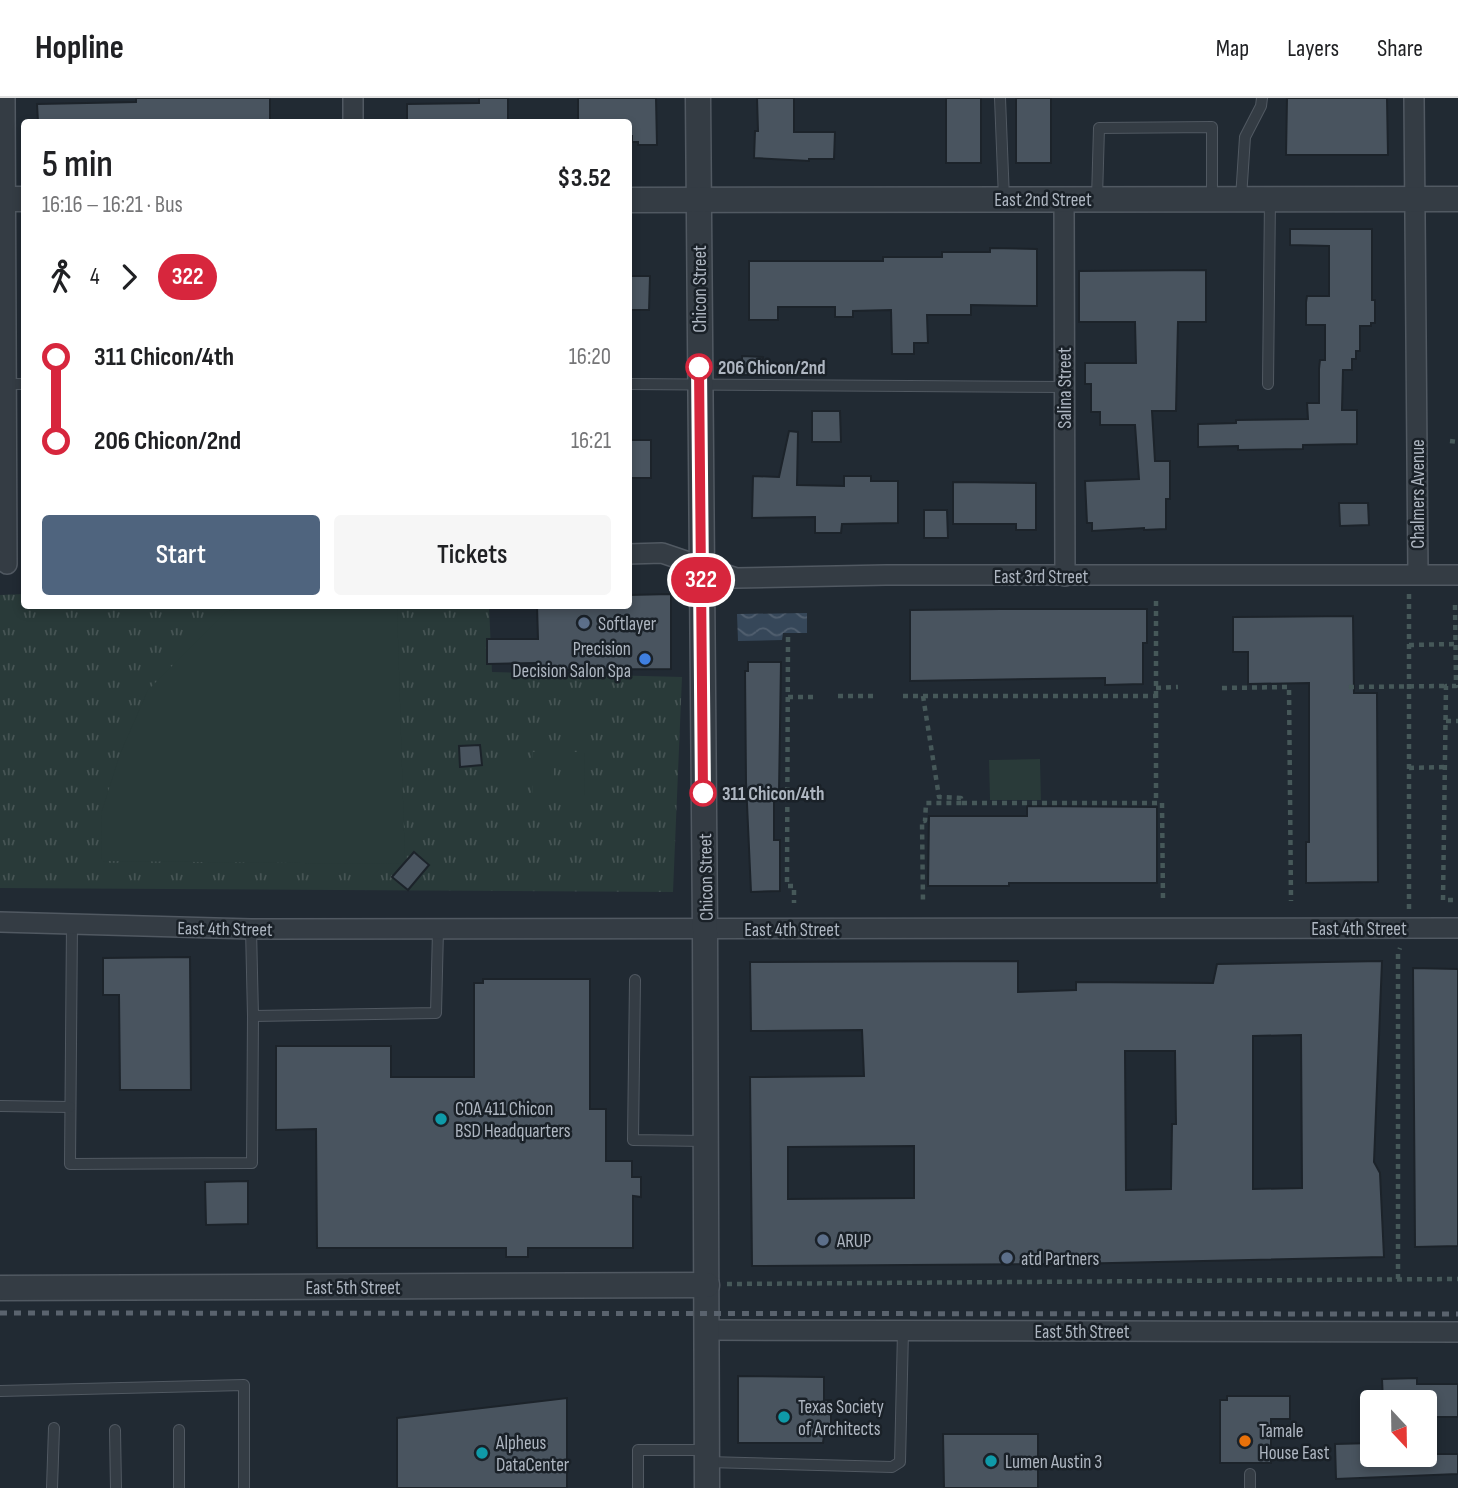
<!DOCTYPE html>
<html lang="en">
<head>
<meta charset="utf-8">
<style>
  body { margin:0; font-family:"Sofia Sans Condensed",sans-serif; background:#f6f6f6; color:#202124; height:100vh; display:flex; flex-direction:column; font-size:26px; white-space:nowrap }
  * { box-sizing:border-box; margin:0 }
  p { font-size:23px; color:#757577 }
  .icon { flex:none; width:38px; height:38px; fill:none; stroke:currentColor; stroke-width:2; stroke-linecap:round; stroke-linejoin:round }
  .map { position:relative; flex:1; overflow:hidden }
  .details { position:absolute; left:21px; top:21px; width:611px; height:490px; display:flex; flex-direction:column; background:#fff; border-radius:7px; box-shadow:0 4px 10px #0003 }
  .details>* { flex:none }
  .badge { padding:0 14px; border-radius:23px; font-size:24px; line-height:46px }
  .needle { width:46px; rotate:158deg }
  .fabs { position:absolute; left:1360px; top:1292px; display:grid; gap:14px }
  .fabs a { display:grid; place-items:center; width:77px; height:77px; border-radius:7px; background:#fff; box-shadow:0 4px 10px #0003; font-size:35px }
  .map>.badge { position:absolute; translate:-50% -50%; box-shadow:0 0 0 4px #fff }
  .legs { display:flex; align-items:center; gap:10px; height:77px; padding:0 21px; font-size:23px }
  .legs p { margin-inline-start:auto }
  .head { display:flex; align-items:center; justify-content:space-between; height:119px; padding:0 21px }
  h1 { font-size:38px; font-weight:600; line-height:52px }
  .action { display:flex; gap:14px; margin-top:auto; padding:14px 21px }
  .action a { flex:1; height:80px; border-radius:7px; background:#4f647e; color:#fff; font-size:28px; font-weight:600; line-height:80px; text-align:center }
  .action a+a { background:#f6f6f6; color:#202124 }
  ul { padding:0 21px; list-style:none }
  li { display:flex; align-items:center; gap:24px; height:84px; font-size:26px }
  li i { display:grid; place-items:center; width:10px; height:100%; margin:0 9px; background:currentColor }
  li i::after { content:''; width:18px; height:18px; margin:-9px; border:5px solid; border-radius:50%; background:#fff }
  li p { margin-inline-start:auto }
  li:first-child i { background:linear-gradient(#0000 50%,currentColor 0) }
  li:last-child i { background:linear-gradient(currentColor 50%,#0000 0) }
  header { display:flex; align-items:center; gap:42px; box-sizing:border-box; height:98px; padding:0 35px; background:#fff; border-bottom:2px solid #e0e0e0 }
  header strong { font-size:33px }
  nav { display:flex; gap:38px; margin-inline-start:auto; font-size:24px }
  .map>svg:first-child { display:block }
  .park { fill:url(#park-tufts) }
  .pitch { fill:#293a39 }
  .water { fill:url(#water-waves) }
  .building { fill:#49545f; stroke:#1c232a; stroke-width:2; fill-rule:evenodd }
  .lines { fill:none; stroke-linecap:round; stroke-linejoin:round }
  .service-casing { stroke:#515962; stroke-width:12 }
  .minor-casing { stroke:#515962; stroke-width:22 }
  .tertiary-casing { stroke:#515962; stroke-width:27 }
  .path { stroke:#465859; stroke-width:4.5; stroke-dasharray:5 5; stroke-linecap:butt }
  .service { stroke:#343c44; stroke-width:10 }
  .minor { stroke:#343c44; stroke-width:19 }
  .tertiary { stroke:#343c44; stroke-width:24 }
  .rail { stroke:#5a636e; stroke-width:5; stroke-dasharray:7 7; stroke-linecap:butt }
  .line-1-casing { stroke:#fff; stroke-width:16 }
  .line-1 { stroke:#d7263d; stroke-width:10 }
  .stop-1-dot { fill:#fff; stroke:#d7263d; stroke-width:3.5 }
  .service-dot { fill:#5c6f8a; stroke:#1a2128; stroke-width:2.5 }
  .shop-dot { fill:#3f7fe0; stroke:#1a2128; stroke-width:2.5 }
  .culture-dot { fill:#0f9aa8; stroke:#1a2128; stroke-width:2.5 }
  .food-dot { fill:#e8710a; stroke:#1a2128; stroke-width:2.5 }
  .labels { text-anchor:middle; stroke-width:5; stroke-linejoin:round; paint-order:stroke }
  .street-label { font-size:19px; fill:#aeb6c1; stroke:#1a2128 }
  .stop-label { font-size:19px; font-weight:bold; fill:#aeb6c1; stroke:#1a2128; text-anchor:start }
  .poi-label { font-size:19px; fill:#aeb6c1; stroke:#1a2128; text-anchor:start }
</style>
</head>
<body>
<header>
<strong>Hopline</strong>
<nav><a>Map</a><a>Layers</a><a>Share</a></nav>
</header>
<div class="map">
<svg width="1458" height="1390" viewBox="0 0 1458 1390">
  <defs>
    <pattern id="park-tufts" width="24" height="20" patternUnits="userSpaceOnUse" patternTransform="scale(1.75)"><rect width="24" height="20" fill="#293a39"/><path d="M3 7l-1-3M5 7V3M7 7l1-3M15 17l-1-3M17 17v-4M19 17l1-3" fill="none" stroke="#465454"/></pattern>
    <pattern id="water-waves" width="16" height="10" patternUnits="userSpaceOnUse" patternTransform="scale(1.75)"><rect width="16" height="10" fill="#364759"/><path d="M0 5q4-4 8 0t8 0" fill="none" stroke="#515f6f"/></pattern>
  </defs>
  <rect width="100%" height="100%" fill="#212a33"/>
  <polygon class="park" points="24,496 24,508 489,508 492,574 682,579 673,794 0,790 0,497"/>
  <g class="pitch">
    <polygon points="249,508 397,508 405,766 102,763 101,716 120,656 148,592 226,514"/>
    <rect x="563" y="591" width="22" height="45"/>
    <rect x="533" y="654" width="21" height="45"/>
    <polygon points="563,654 585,654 584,699 563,699"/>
    <rect x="504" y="655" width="21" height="44"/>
    <polygon points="1040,661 1041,702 990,702 989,662"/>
  </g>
  <polygon class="water" points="807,515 807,535 783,535 782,542 738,543 737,516"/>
  <g class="building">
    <polygon points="136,0 270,0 270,24 38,24 37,6 136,4"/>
    <polygon points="479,0 508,0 508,24 407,24 407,6 479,5"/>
    <polygon points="578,0 656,0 657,47 638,47 638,44 632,44 632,38 629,38 629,24 578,24"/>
    <polygon points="757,0 794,0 794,34 835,34 834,61 809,61 809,63 754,60 755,33 758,33"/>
    <rect x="946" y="0" width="35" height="65"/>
    <rect x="1016" y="0" width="35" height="65"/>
    <polygon points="1287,0 1387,0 1388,57 1286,57"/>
    <polygon points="1290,131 1372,131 1372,202 1375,202 1375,225 1371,225 1371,228 1360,228 1360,253 1356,253 1356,261 1352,261 1352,272 1343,272 1342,312 1357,312 1357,346 1303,347 1303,351 1238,352 1238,348 1198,349 1198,326 1236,325 1236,322 1308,321 1307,305 1319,305 1319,271 1320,262 1325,262 1325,227 1306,227 1306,204 1307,198 1329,198 1329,148 1290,147"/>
    <polygon points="990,150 1037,151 1037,208 971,207 971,217 927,217 928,245 914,245 914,256 892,256 891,212 853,213 853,219 835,219 835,209 778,209 778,222 749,222 749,163 883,163 883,159 942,159 942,154 990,154"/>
    <polygon points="1206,172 1206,224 1178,224 1176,313 1152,313 1155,363 1170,363 1170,401 1166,401 1166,431 1144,432 1144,430 1092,433 1092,425 1087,425 1085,383 1139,381 1135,327 1100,327 1100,314 1091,314 1091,286 1085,286 1085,265 1136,265 1135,224 1079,224 1079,173"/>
    <polygon points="628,178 650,178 649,212 628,212"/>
    <polygon points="742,258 763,259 762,277 742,277"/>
    <polygon points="812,313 840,313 841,344 812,344"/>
    <polygon points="789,333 798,334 797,387 844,388 844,378 871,378 871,383 898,383 898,425 842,426 841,435 815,435 815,419 752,420 753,378 779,379"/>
    <rect x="628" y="342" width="23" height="38"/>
    <polygon points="953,384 1036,385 1036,432 1016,432 1016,426 953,426"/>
    <polygon points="1339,405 1368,405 1369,427 1340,428"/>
    <polygon points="924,412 947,412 948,440 924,440"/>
    <polygon points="671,496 671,571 536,572 536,565 487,566 487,541 538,541 537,508 628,508 628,497"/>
    <polygon points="1000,511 1147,511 1147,545 1143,545 1143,586 1105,587 1105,580 910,583 910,512"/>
    <polygon points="1353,518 1354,595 1377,595 1378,784 1306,785 1306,744 1309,744 1309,585 1248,586 1248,554 1233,554 1233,519"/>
    <polygon points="748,564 781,564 779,695 774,695 774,742 780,742 780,793 751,794 746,684 745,573 748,573"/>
    <polygon points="480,647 482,667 460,669 459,648"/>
    <polygon points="1027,708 1157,709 1157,785 1009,785 1009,788 928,788 929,718 1027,718"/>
    <polygon points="414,754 429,767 408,792 392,779"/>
    <polygon points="190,859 191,992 120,992 119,897 103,897 103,860"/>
    <path d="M1018,863V894L1076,892V884L1213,885L1217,866L1382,863L1374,1064L1380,1075L1384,1159L1067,1166L752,1168L750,979L864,978L862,932L751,933L750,864ZM1301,937L1302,1090L1253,1091V938ZM1125,953H1175L1176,1026H1172L1171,1091L1126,1092ZM914,1048V1100L788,1101V1049Z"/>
    <polygon points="1413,870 1458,871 1458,1148 1415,1149"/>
    <polygon points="483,881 590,881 590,1011 606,1011 606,1063 632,1063 632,1079 641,1079 641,1099 633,1098 633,1150 528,1150 528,1159 506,1159 506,1150 317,1150 316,1031 276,1032 276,948 391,948 391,979 474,979 474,885 483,885"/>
    <polygon points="248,1083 248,1126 206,1127 205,1084"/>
    <polygon points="738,1278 824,1279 824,1302 831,1302 831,1337 824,1337 823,1345 738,1345"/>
    <polygon points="1417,1280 1417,1286 1458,1286 1458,1319 1430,1319 1430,1304 1383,1304 1382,1281"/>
    <polygon points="1227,1298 1290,1298 1290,1321 1271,1321 1271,1365 1220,1365 1220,1302 1227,1302"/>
    <polygon points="567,1300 567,1390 397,1390 397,1320"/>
    <polygon points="943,1336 1038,1336 1038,1390 944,1390"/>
    <polygon points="1372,1345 1372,1356 1458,1356 1458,1376 1336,1381 1335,1346"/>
  </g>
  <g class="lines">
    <defs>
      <g id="service">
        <polyline points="1000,0 1004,101"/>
        <polyline points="1097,100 1099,30 1212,29 1212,100"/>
        <polyline points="1241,100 1245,39 1261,8 1262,0"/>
        <polyline points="4,286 24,286"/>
        <polyline points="628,286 1064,289"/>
        <polyline points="1268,286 1270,101"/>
        <polyline points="72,825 70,1066 252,1065 253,918"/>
        <polyline points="251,831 253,918 436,915 438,832"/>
        <polyline points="635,882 633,1042 704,1043"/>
        <polyline points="0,1008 70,1009"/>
        <polyline points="0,1293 244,1287 244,1390"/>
        <polyline points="115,1332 116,1390"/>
        <polyline points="707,1364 892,1369 900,1364 903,1233"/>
        <polyline points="52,1390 54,1330"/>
        <polyline points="179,1390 179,1332"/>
        <polyline points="638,1390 638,1352 706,1352"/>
        <polyline points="1250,1390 1250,1376"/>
      </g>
      <g id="minor">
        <polyline points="5,0 7,466"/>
        <polyline points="1414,0 1418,476"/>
        <polyline points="353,24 353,0"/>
        <polyline points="1064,101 1065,478"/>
        <polyline points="628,456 662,455 736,480 886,477 1458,477"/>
        <polyline points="0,824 251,831 1458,830"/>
        <polyline points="706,1232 1458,1234"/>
      </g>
      <g id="tertiary">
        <polyline points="698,0 705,832 707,1390"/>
        <polyline points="0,101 24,101"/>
        <polyline points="628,102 1458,101"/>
        <polyline points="0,1190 707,1187"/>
      </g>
    </defs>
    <use href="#service" class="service-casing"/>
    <use href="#minor" class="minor-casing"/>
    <use href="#tertiary" class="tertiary-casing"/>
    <g class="path">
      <polyline points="1450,343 1458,344"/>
      <polyline points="1156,503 1156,598"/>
      <polyline points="1455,507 1456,588 1446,588 1443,802 1458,802"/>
      <polyline points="788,539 787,788 794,788 794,805"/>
      <polyline points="1409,547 1456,546"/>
      <polyline points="1349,589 1446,588"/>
      <polyline points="1156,590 1178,589"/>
      <polyline points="1222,590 1289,589 1291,803"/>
      <polyline points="838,598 876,598"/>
      <polyline points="903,598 923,598 939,699 961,700 962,705 926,705 925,723 922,723 923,805"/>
      <polyline points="923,598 1156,598 1156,705"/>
      <polyline points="788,599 815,599"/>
      <polyline points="1446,623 1458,623"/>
      <polyline points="1409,670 1445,669"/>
      <polyline points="962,705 1162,705 1163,803"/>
      <polyline points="1409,811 1409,495"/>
      <polyline points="1398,1181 1398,855 1400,850"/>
      <polyline points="727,1186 1458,1181"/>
    </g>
    <use href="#service" class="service"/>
    <use href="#minor" class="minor"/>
    <use href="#tertiary" class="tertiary"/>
    <polyline class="rail" points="0,1215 1458,1216"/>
  </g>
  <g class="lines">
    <defs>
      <polyline id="line-1" points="699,269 703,695"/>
    </defs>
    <use href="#line-1" class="line-1-casing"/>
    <use href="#line-1" class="line-1"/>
  </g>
  <g class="stop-1-dot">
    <circle cx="699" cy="269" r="12"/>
    <circle cx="703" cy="695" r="12"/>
  </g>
  <g class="service-dot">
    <circle cx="584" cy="525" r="7"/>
    <circle cx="823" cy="1142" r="7"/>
    <circle cx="1007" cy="1160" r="7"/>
  </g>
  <circle class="shop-dot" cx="645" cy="561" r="7"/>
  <g class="culture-dot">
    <circle cx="441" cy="1021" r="7"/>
    <circle cx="784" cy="1319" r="7"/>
    <circle cx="482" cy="1355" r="7"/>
    <circle cx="991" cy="1363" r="7"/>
  </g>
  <circle class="food-dot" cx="1245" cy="1343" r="7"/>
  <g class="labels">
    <g class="street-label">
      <text x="1043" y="108">East 2nd Street</text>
      <text transform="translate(699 191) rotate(-90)" y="7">Chicon Street</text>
      <text transform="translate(1064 290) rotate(-90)" y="7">Salina Street</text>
      <text transform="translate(1417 396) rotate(-90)" y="7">Chalmers Avenue</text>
      <text x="1041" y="485">East 3rd Street</text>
      <text transform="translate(705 779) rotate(-91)" y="7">Chicon Street</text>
      <text transform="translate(225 830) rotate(1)" y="7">East 4th Street</text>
      <text x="1359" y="837">East 4th Street</text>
      <text x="792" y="838">East 4th Street</text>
      <text x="353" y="1196">East 5th Street</text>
      <text x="1082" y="1240">East 5th Street</text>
    </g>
    <g class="stop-label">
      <text x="718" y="276">206 Chicon/2nd</text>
      <text x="722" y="702">311 Chicon/4th</text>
    </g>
    <g class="poi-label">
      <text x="598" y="532">Softlayer</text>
      <text x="631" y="557" text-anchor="end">Precision<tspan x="631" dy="22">Decision Salon Spa</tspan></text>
      <text x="455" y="1017">COA 411 Chicon<tspan x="455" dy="22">BSD Headquarters</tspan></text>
      <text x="837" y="1149">ARUP</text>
      <text x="1021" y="1167">atd Partners</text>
      <text x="798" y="1315">Texas Society<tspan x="798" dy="22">of Architects</tspan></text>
      <text x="1259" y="1339">Tamale<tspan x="1259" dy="22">House East</tspan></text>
      <text x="496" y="1351">Alpheus<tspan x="496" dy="22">DataCenter</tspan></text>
      <text x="1005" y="1370">Lumen Austin 3</text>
    </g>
  </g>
</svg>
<div class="fabs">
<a><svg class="needle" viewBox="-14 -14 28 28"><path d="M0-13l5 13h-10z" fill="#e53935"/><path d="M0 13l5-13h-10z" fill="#757577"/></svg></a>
</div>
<b class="badge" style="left:701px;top:482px;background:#d7263d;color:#fff">322</b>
<section class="details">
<div class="head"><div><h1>5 min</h1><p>16:16 – 16:21 · Bus</p></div><b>$3.52</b></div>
<div class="legs"><svg class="icon" aria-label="walk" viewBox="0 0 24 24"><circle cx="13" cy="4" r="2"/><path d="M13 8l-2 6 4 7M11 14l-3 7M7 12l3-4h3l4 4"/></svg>4<svg class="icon" aria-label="forward" viewBox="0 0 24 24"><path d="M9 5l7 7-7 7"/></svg><b class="badge" style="background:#d7263d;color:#fff">322</b></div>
<ul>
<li><i style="color:#d7263d"></i><b>311 Chicon/4th</b><p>16:20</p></li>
<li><i style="color:#d7263d"></i><b>206 Chicon/2nd</b><p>16:21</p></li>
</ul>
<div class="action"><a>Start</a><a>Tickets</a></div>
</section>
</div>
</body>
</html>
